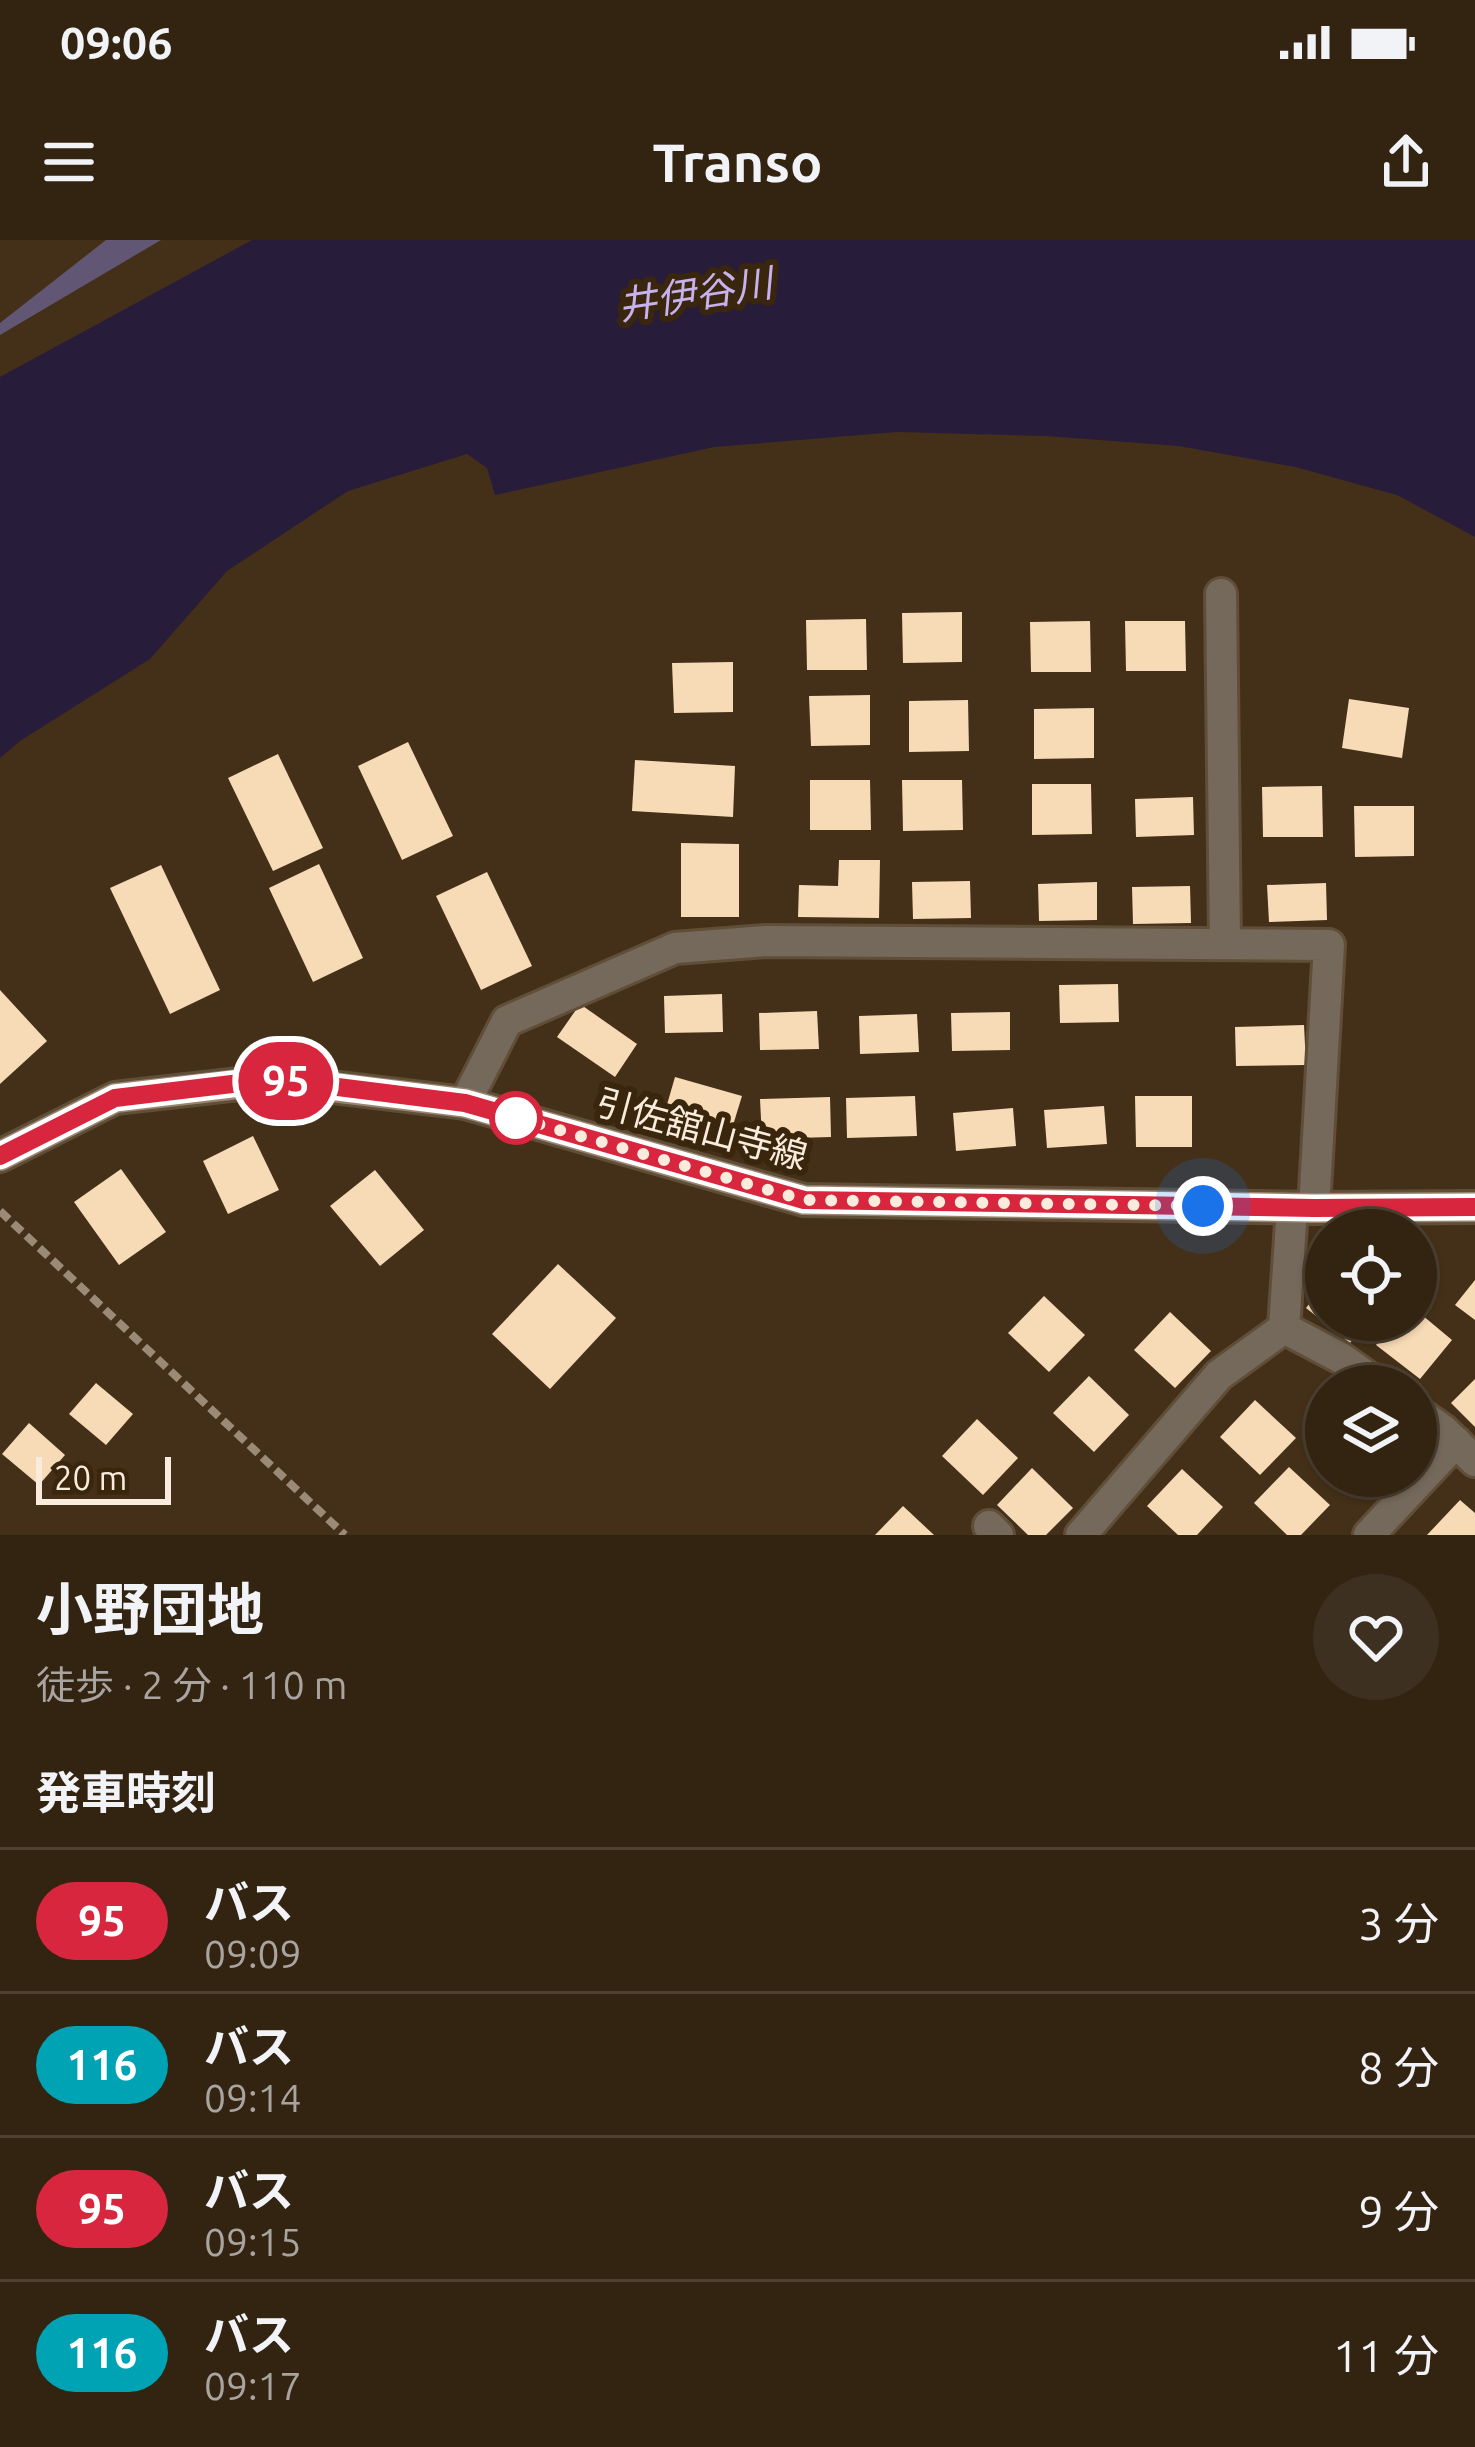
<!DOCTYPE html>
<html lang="ja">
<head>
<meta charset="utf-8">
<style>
  body { margin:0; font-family:Ubuntu,"Noto Sans JP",sans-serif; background:#3e3020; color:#f1f3f6; height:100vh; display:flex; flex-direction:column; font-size:45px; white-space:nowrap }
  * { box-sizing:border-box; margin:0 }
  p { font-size:39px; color:#a9a49f }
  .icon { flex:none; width:66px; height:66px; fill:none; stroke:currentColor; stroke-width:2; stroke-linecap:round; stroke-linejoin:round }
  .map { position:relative; height:1295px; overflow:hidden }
  .drawer { display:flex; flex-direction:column; background:#332412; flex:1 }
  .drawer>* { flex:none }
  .badge { padding:0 24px; border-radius:39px; font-size:42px; line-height:78px }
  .buttons { position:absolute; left:1305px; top:969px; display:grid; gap:24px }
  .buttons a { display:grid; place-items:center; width:132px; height:132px; border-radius:50%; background:#332412; box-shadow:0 3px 9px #0004,0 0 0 3px #4e4132; font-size:60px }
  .scale { position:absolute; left:36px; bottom:30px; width:135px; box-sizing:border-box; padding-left:12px; border:6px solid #f9ecdd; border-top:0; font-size:33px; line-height:42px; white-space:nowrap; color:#f9ecdd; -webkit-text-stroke:9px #39260d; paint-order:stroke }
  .you { position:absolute; width:60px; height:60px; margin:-30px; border:9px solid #fff; border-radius:50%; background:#1a73e8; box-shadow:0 0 0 18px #1a73e833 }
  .map>.badge { position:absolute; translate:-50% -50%; box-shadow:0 0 0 6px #fff }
  h2 { padding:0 36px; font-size:45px; line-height:108px }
  .round { display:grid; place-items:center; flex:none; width:126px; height:126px; border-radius:63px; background:#3e3020 }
  .summary { display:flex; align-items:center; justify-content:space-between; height:204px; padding:0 36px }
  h1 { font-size:57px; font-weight:700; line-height:90px }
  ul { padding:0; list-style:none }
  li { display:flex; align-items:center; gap:36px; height:144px; padding:0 36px; border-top:3px solid #4e4132 }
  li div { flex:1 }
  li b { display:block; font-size:45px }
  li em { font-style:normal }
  li .badge { min-width:132px; font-weight:700; text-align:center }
  .status { display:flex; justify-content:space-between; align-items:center; height:84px; padding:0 60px; background:#332412; direction:ltr }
  .status svg { height:33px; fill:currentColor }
  header { display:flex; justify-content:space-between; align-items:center; height:156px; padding:0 36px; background:#332412; font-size:54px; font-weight:700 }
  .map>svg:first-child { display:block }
  .green { fill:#615774 }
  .water { fill:#281c3b }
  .building { fill:#f7dab6 }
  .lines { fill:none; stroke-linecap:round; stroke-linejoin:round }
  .minor-casing { stroke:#614e38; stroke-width:36 }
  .secondary-casing { stroke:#614e38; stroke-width:36 }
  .path { stroke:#9a8a76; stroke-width:8; stroke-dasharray:12 6; stroke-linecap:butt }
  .minor { stroke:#74695b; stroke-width:30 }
  .secondary { stroke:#98856f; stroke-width:30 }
  .line-casing { stroke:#fff; stroke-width:27 }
  .line { stroke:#d7263d; stroke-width:18 }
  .walk { stroke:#f9ecdd; stroke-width:12; stroke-dasharray:0 21.6 }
  .stop-dot { fill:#fff; stroke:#d7263d; stroke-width:6 }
  .labels { text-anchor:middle; stroke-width:12; stroke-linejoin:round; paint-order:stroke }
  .street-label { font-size:36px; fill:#f9ecdd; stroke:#39260d }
  .water-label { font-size:39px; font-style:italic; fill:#c7b2ef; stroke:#39260d }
</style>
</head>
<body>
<div class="status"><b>09:06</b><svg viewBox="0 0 49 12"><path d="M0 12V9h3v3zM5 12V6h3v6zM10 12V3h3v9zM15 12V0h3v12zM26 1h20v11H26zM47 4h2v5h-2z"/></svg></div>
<header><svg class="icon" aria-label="menu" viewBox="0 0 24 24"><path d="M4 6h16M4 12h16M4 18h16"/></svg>Transo<svg class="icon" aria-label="share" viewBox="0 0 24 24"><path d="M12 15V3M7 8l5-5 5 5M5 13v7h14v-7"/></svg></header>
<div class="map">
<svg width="1475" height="1295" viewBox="0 0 1475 1295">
  <rect width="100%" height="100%" fill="#443018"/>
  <polygon class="green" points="106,0 161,0 0,95 0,83"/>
  <polygon class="water" points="252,0 1475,0 1475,297 1397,255 1295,227 1179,206 1046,196 897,192 714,207 495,255 487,228 467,214 348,251 227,331 150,419 20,501 0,518 0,137"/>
  <g class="building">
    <polygon points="962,372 962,422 903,423 902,373"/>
    <polygon points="866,379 867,430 807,430 806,380"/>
    <polygon points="1090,381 1091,432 1031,432 1030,382"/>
    <polygon points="1125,381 1185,381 1186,431 1126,431"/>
    <polygon points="733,422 733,472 674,473 672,423"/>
    <polygon points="870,455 870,505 811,506 809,456"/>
    <polygon points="1349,459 1409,468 1402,518 1342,508"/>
    <polygon points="968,460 969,511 909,512 909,461"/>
    <polygon points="1094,468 1094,518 1034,519 1034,469"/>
    <polygon points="408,502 453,596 402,620 358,526"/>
    <polygon points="278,514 323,608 273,631 228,538"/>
    <polygon points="635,520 735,526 733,577 632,571"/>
    <polygon points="810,540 870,540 871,590 810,590"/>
    <polygon points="902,540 962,540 963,590 903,591"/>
    <polygon points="1032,544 1091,544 1092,594 1032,595"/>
    <polygon points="1322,546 1323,597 1263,597 1262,547"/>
    <polygon points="1193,557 1194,595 1136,597 1135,559"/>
    <polygon points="1354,566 1414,566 1414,616 1355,617"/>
    <polygon points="681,603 739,604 739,677 681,677"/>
    <polygon points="839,620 880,620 879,678 798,677 799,645 838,646"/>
    <polygon points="319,624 363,718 313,742 269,648"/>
    <polygon points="161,625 220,750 170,774 110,648"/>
    <polygon points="487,632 532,726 481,750 436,656"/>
    <polygon points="970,641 971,678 913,679 912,642"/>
    <polygon points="1097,642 1097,680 1039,681 1038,644"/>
    <polygon points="1326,643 1327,680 1269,682 1267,645"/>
    <polygon points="1190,646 1191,683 1133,684 1132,647"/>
    <polygon points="1118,744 1119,782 1060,783 1059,745"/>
    <polygon points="0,750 47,801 0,844"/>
    <polygon points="722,754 723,792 665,793 664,756"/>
    <polygon points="580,764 637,804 615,837 557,797"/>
    <polygon points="817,771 819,809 760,810 759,773"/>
    <polygon points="1010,772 1010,810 952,811 951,773"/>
    <polygon points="917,774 919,812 860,814 859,776"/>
    <polygon points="1304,785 1306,825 1236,826 1235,787"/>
    <polygon points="675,837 742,856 730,895 664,875"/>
    <polygon points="915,856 917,896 847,898 846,858"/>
    <polygon points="1135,856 1192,856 1192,907 1136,907"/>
    <polygon points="830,857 831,897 762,899 760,859"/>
    <polygon points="1104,866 1107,904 1047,908 1044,870"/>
    <polygon points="1013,868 1016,906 956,911 953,873"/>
    <polygon points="253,896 279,950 228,974 203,921"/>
    <polygon points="121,929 166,992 119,1025 74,962"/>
    <polygon points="375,930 424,990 380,1026 330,966"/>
    <polygon points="558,1024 616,1078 550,1149 492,1094"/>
    <polygon points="1475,1040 1475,1080 1455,1065"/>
    <polygon points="1326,1043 1326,1080 1368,1080 1350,1103 1306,1068"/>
    <polygon points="1044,1056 1085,1095 1049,1132 1008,1093"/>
    <polygon points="1416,1070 1452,1100 1420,1139 1376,1105 1396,1080 1416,1080"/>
    <polygon points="1170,1072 1211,1111 1175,1148 1134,1110"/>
    <polygon points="1089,1136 1129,1175 1094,1212 1053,1173"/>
    <polygon points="1475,1139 1475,1187 1451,1163"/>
    <polygon points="96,1143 133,1174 106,1205 69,1174"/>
    <polygon points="1255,1160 1296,1198 1260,1235 1220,1197"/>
    <polygon points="977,1179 1018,1218 983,1255 942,1216"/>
    <polygon points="29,1183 65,1215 39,1245 2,1214"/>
    <polygon points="1289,1227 1330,1265 1301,1295 1287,1295 1254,1263"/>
    <polygon points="1032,1228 1073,1268 1046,1295 1028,1295 997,1265"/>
    <polygon points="1182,1229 1223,1267 1197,1295 1178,1295 1147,1266"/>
    <polygon points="1460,1260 1475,1273 1475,1295 1427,1295"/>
    <polygon points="903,1266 934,1295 875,1295"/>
  </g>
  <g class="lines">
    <defs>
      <g id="minor">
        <polyline points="1221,354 1225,704"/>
        <polyline points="465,863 507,781 675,708 766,701 1329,705 1314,968"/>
        <polyline points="1292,968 1284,1088 1341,1118 1380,1146"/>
        <polyline points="1416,1171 1443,1190 1475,1221"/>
        <polyline points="989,1286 998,1295"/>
        <polyline points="1081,1295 1219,1135 1284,1088"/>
        <polyline points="1369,1295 1456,1202"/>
      </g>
      <polyline id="secondary" points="0,916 115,858 274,840 465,863 804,960 1314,968 1475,967"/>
    </defs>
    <use href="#minor" class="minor-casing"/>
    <use href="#secondary" class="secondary-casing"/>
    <polyline class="path" points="0,971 345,1295"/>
    <use href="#minor" class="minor"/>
    <use href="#secondary" class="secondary"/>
  </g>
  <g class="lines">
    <defs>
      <polyline id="line" points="0,916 115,858 274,839 465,863 804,960 1314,968 1475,967"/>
    </defs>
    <use href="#line" class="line-casing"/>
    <use href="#line" class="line"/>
    <polyline class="walk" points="516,878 507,875 804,960 1203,966"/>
  </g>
  <circle class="stop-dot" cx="516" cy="878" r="24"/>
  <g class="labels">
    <g class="street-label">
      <text transform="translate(702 889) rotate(15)" y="13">引佐舘山寺線</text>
    </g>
    <g class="water-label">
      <text transform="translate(695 54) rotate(-9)" y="14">井伊谷川</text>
    </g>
  </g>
</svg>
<div class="buttons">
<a><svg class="icon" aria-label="locate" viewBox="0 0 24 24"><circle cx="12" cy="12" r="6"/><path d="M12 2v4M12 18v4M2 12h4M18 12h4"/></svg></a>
<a><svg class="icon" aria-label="layers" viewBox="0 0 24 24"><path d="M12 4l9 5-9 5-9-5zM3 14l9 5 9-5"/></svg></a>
</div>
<div class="scale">20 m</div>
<div class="you" style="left:1203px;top:966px"></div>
<b class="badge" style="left:286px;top:841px;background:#d7263d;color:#fff">95</b>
</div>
<section class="drawer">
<div class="summary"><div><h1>小野団地</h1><p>徒歩 · 2 分 · 110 m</p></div><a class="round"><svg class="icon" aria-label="heart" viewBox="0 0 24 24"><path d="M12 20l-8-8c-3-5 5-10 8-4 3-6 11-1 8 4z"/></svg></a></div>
<h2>発車時刻</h2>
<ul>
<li><span class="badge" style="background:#d7263d;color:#fff">95</span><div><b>バス</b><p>09:09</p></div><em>3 分</em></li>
<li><span class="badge" style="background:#00a3b4;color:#fff">116</span><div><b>バス</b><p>09:14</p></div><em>8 分</em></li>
<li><span class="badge" style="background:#d7263d;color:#fff">95</span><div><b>バス</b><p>09:15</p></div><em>9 分</em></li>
<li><span class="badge" style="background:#00a3b4;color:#fff">116</span><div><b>バス</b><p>09:17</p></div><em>11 分</em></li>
</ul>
</section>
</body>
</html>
